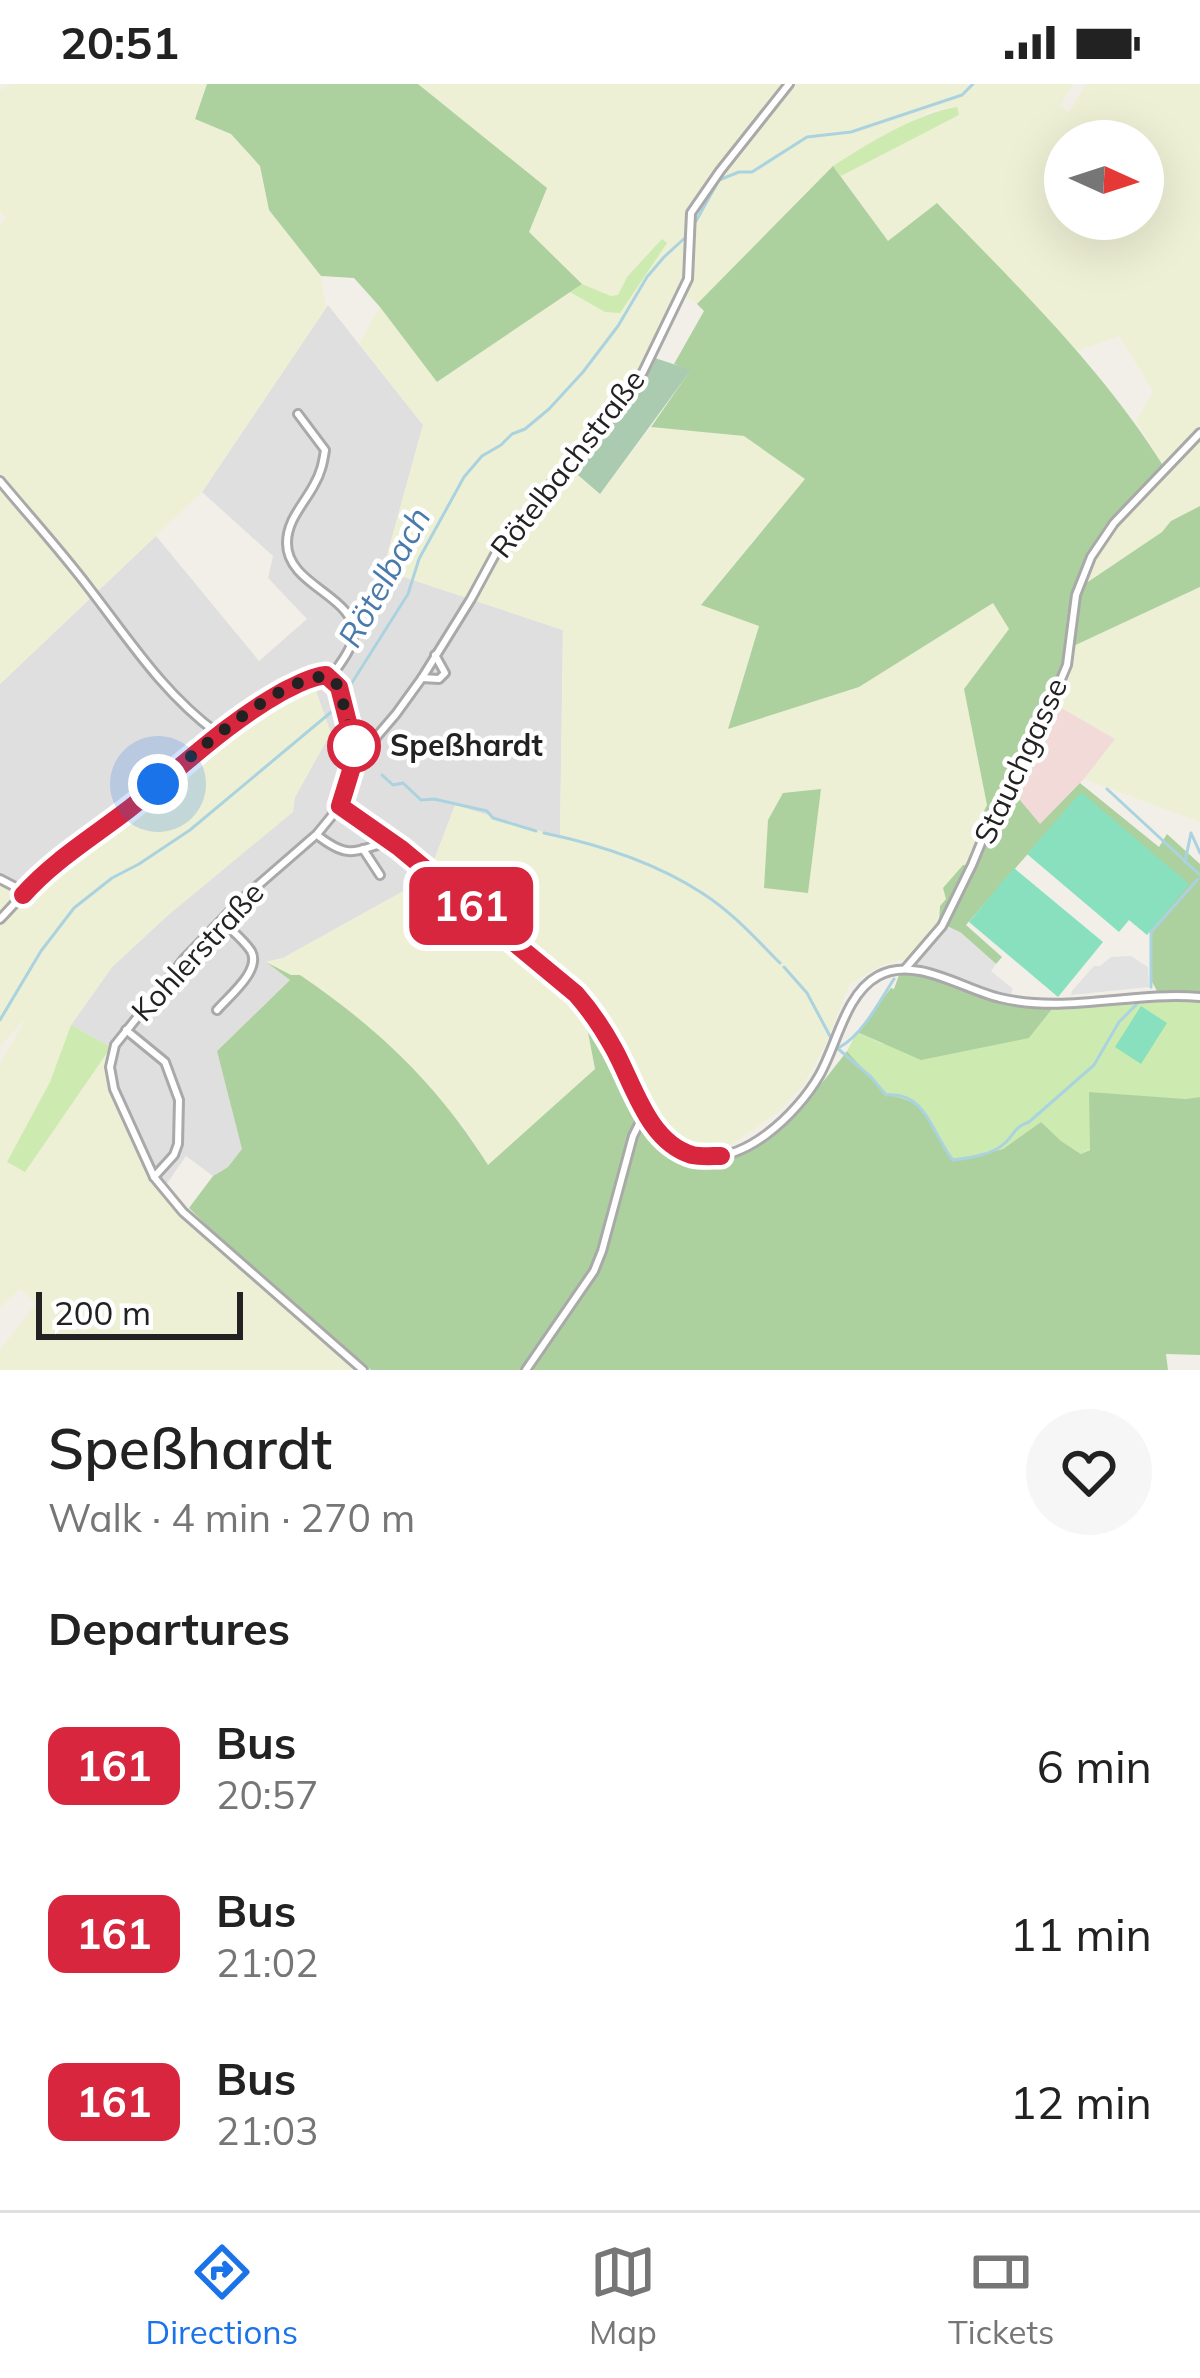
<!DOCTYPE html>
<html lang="en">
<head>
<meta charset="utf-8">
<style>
  body { margin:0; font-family:Mulish,sans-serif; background:#f6f6f6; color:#222; height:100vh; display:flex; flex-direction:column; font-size:45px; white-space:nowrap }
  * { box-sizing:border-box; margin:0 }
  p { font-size:39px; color:#767676 }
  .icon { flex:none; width:66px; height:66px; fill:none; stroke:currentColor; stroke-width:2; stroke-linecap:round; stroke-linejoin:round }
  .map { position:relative; height:1286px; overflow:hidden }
  .side { display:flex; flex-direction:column; background:#fff; flex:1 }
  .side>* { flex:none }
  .badge { padding:0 24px; border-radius:18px; font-size:42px; line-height:78px }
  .needle { width:78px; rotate:93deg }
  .buttons { position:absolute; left:1044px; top:36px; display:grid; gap:24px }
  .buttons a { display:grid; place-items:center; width:120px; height:120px; border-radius:50%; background:#fff; box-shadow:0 12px 48px #0002; font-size:60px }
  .scale { position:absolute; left:36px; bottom:30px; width:207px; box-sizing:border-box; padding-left:12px; border:6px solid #222; border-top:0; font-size:33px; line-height:42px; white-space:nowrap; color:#222; -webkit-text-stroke:9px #fff; paint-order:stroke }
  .you { position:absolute; width:60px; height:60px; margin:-30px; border:9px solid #fff; border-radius:50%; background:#1a73e8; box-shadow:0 0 0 18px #1a73e833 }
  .map>.badge { position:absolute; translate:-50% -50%; box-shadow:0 0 0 6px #fff }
  h2 { padding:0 48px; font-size:45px; line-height:108px }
  .round { display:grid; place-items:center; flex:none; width:126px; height:126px; border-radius:63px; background:#f6f6f6 }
  .overview { display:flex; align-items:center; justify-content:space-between; height:204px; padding:0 48px }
  h1 { font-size:57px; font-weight:600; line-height:90px }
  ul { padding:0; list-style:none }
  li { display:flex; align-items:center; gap:36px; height:168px; padding:0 48px }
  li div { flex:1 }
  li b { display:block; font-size:45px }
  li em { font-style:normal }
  li .badge { min-width:132px; font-weight:700; text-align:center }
  .status { display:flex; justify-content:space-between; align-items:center; height:84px; padding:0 60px; background:#fff; direction:ltr }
  .status svg { height:33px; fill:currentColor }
  .tab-bar { display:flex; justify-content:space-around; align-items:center; height:168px; border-top:3px solid #e0e0e0; background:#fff; font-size:33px; color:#767676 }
  .tab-bar a { display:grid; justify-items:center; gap:6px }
  .tab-bar .current { color:#1a73e8 }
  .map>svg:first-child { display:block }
  .residential { fill:#e0dfdf }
  .commercial { fill:#f2dad9 }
  .farmland { fill:#eef0d5; fill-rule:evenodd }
  .grass { fill:#cdebb0 }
  .forest { fill:#add19e }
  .cemetery { fill:#aacbaf }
  .pitch { fill:#88e0be }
  .parking { fill:#e2e2e2 }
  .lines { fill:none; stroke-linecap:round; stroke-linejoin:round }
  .stream { stroke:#aad3df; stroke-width:3 }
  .street-casing { stroke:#a9a9a9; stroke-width:12 }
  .street { stroke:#fff; stroke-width:6 }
  .line-casing { stroke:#fff; stroke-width:27 }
  .line { stroke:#d7263d; stroke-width:18 }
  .walk { stroke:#222; stroke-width:12; stroke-dasharray:0 21.6 }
  .stop-dot { fill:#fff; stroke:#d7263d; stroke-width:6 }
  .labels { text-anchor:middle; stroke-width:9; stroke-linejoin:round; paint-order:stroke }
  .street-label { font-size:30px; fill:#222; stroke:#fff }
  .stop-label { font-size:30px; font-weight:bold; fill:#222; stroke:#fff; text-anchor:start }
  .water-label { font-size:33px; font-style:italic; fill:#4a7aab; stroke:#fff }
</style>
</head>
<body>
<div class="status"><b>20:51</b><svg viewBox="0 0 49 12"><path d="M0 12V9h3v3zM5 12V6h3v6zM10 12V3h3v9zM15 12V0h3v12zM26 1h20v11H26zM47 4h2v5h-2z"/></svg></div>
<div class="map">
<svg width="1200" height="1286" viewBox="0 0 1200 1286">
  <rect width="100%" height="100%" fill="#f2efe9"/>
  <polygon class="residential" points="328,221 423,341 383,486 563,546 560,754 455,722 427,794 283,874 266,878 290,896 217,967 243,1064 228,1083 213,1092 186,1072 161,1108 145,1086 108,998 107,982 111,963 71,941 112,883 295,713 330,649 314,601 234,634 140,718 24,799 0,793 0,600 156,452 259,577 307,535 268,494 273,472 202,408"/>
  <polygon class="commercial" points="1053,619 1116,655 1084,695 1040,740 1001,721 1024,683 1037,647"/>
  <g class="farmland">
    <polygon points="12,0 207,0 195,35 231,50 260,82 269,126 321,192 326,224 202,408 0,600 0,143 5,133 0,127 0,6"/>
    <path d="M418,0H1074L1060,22L1069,28L1086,0H1200V422L1171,437L1162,448L1075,507L1089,472L1164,383L1136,337L1153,307L1119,252L1078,267L938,119L888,158L841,92L959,31L956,23L931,27L834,82L697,220L680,210L625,310L567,380L600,410L651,343L744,352L805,395L701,520L759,542L728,643L859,603L992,518L1010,545L964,605L987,721L993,738L975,781L940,822L939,838L909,874L880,882L850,900L826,959L803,1002L777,1029L734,1059L708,1066L685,1060L661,1039L605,931L577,900L433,779L455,721L560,753L563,546L383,486L423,341L359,259L380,223L438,298L570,208L605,228L620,229L667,159L662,155L627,193L619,211L611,212L582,200L528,148L546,104ZM1065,57H1143V135H1065Z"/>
    <polygon points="1200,503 1200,738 1084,695 1115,655 1053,619 1067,565"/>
    <polygon points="314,601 331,649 295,713 293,728 166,833 112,883 71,941 50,998 25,1087 111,963 107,982 108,998 145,1086 161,1108 183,1136 359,1286 0,1286 0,1266 36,1219 20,1205 0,1224 0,980 26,934 0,963 0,793 24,799 140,718 234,634"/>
    <polygon points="427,794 554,895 583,922 595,985 488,1082 463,1041 291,891 266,878 283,874"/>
  </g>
  <g class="grass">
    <path d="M957,23L959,31L841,92L833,82C869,59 915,30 957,23Z"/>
    <polygon points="662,155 667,159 620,229 605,228 570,208 582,200 611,212 618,211 627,193"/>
    <path d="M1154,914L1200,916V1013L1185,1015L1081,1070L1061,1057L1040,1039L1003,1065L953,1076C932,1048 926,1016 886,1011L847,967L857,948L883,960L1029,954L1053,924Z"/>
    <polygon points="71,941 111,963 25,1088 7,1078 50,998"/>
  </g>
  <g class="forest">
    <polygon points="207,0 418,0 547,104 529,148 582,200 437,298 380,223 354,194 321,192 269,126 260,82 231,50 195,35"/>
    <path d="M833,82L888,157L937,119C1018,203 1102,284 1164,383L1089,472L1076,506L1162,448L1171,437L1200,422V503L1067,565C1058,599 1043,616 1030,646C1019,673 1013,694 997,719L1002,721L1019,715L1040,740L1080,699L1159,763L1167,750L1200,780V909L1157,907L1150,894L1151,845L1188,800L1081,709L966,841L1002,873L996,880L961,849L939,838L940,822L946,815L943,804L963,781H975L993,739L981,733L987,721L964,605L1009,545L993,519L859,603L728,645L759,542L701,521L805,395L744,352L651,343L690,287L674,280L704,227L697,220Z"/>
    <polygon points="821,705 808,809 764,804 768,736 783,709"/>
    <path d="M266,878L291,891H300C378,944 437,1000 488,1081L595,985L583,922C594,937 605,952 614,968C628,993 635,1019 652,1042C658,1050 665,1054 673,1060C741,1109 809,1016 847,967L886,1011C934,1017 928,1044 953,1076L1003,1065L1041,1038L1061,1057L1081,1070L1090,1066L1089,1008L1185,1015L1200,1013V1271L1166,1270L1168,1286H371L239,1173L189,1124L213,1092L228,1083L242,1065L217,967L290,896Z"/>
    <polygon points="900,888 925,892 996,916 1053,924 1029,954 921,976 857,948 891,904 894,905"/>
  </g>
  <polygon class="cemetery" points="655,274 691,286 600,410 571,385 627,322"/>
  <g class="pitch">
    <polygon points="1081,708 1189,800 1147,851 1129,836 1119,848 1027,770"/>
    <polygon points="1014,784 1103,858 1058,913 969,838"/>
    <polygon points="1141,922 1167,939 1141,980 1115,963"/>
  </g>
  <g class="parking">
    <polygon points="945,842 960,848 996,880 991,887 1013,905 1010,912 911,883"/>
    <polygon points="1131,872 1148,883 1149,903 1071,911 1072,907 1094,882 1100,882 1111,873"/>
  </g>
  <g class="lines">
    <g class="stream">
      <polyline points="696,137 719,96 739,88 752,88 807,53 851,48 962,11 973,0"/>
      <polyline points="382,691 393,701 403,699 421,716 434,715 487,727 493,734 536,747"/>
      <polyline points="1107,705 1199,790"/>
      <path d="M544,749C597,760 656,779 702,809C732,828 755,854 780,879"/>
      <polyline points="1185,778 1191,749 1200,769"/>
      <polyline points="784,883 807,909 831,954"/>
      <polyline points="1151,903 1151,848 1198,795"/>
      <polyline points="0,936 41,867 74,824 112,794 139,780 190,746 336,624 408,510 419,475 464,393 482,372 501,361 512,350 525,345 549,325 583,288 618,242 647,193 664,173 687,152"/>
      <path d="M836,963L871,993L886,1011C927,1007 932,1051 953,1076C969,1074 992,1071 1005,1059C1015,1050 1014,1043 1029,1038L1094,981L1119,938L1137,920"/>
      <path d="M840,963C863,950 879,918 894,895"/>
    </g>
    <defs>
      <g id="street">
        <path d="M298,330L325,366C323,379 321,389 314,401C304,420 287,436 287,459C287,503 359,512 353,553C351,567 339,581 331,593"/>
        <path d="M0,397C30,433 61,467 89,504C130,557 163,609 217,649"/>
        <polyline points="331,593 341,608 357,670 340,722 317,750 240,817 184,875 115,961 110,983 114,1005 154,1093 183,1128 363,1286"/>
        <polyline points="422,594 439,595 445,589 435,571"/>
        <polyline points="357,670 366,665 396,630 422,594 471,515 498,465 546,405 622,321 643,288 688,195 691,129 720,87 789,0"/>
        <path d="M340,722L391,757L576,910L596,934L657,1046C668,1056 680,1068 695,1071C743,1083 797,1030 819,992C837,961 845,910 878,892C915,871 964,906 1000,914C1067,930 1133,907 1200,913"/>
        <path d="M317,751C349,776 354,767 391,757"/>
        <polyline points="363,765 380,791"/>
        <polyline points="0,795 25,808"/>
        <path d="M0,835C13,822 25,807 38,795C67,767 103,747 133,721C170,691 284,584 331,593"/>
        <polyline points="905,885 942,842 972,781 995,725 1017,692 1035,646 1062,593 1067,581 1076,511 1091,473 1114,439 1200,349"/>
        <path d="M217,926C229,912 262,886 251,867C244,856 231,846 222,837"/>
        <polyline points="126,946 165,978 179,1016 178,1060 174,1071 154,1093"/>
        <polyline points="526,1286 594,1187 602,1167 633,1052 645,1028"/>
      </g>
    </defs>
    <use href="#street" class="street-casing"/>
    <use href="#street" class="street"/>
  </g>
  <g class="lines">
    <defs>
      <path id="line" d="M23,811C52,778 91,754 125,728C178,687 223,641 282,608C296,601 310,593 326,591L339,603L356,670L340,722L400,764L576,910C591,927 603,945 614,965C634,1001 648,1058 692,1071C701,1073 712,1072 721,1072"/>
    </defs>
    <use href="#line" class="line-casing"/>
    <use href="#line" class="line"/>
    <path class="walk" d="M158,700C192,672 288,585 331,593L339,603L354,662"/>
  </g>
  <circle class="stop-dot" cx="354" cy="662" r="24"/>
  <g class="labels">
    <g class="street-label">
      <text transform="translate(568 380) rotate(-52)" y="10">Rötelbachstraße</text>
      <text transform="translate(1021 677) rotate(-65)" y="10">Stauchgasse</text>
      <text transform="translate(198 868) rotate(-47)" y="10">Kohlerstraße</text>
    </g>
    <g class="stop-label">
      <text x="390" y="672">Speßhardt</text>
    </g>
    <g class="water-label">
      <text transform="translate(384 493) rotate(-61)" y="12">Rötelbach</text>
    </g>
  </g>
</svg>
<div class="buttons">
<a><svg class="needle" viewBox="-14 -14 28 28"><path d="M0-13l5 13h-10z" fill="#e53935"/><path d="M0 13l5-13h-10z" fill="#767676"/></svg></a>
</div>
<div class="scale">200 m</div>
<div class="you" style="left:158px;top:700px"></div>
<b class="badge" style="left:471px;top:822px;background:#d7263d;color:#fff">161</b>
</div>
<section class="side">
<div class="overview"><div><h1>Speßhardt</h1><p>Walk · 4 min · 270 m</p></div><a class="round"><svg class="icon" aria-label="heart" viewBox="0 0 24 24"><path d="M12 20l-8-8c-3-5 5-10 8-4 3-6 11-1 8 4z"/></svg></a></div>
<h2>Departures</h2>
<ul>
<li><span class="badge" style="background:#d7263d;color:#fff">161</span><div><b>Bus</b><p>20:57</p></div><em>6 min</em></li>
<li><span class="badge" style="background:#d7263d;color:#fff">161</span><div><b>Bus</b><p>21:02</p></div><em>11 min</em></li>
<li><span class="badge" style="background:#d7263d;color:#fff">161</span><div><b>Bus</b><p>21:03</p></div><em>12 min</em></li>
</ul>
</section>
<nav class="tab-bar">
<a class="current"><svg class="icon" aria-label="directions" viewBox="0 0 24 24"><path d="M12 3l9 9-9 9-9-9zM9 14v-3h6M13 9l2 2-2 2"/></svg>Directions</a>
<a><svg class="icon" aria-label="map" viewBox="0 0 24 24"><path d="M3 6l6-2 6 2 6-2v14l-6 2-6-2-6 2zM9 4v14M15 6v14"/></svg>Map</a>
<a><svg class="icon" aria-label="tickets" viewBox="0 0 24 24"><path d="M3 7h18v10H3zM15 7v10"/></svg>Tickets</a>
</nav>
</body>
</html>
